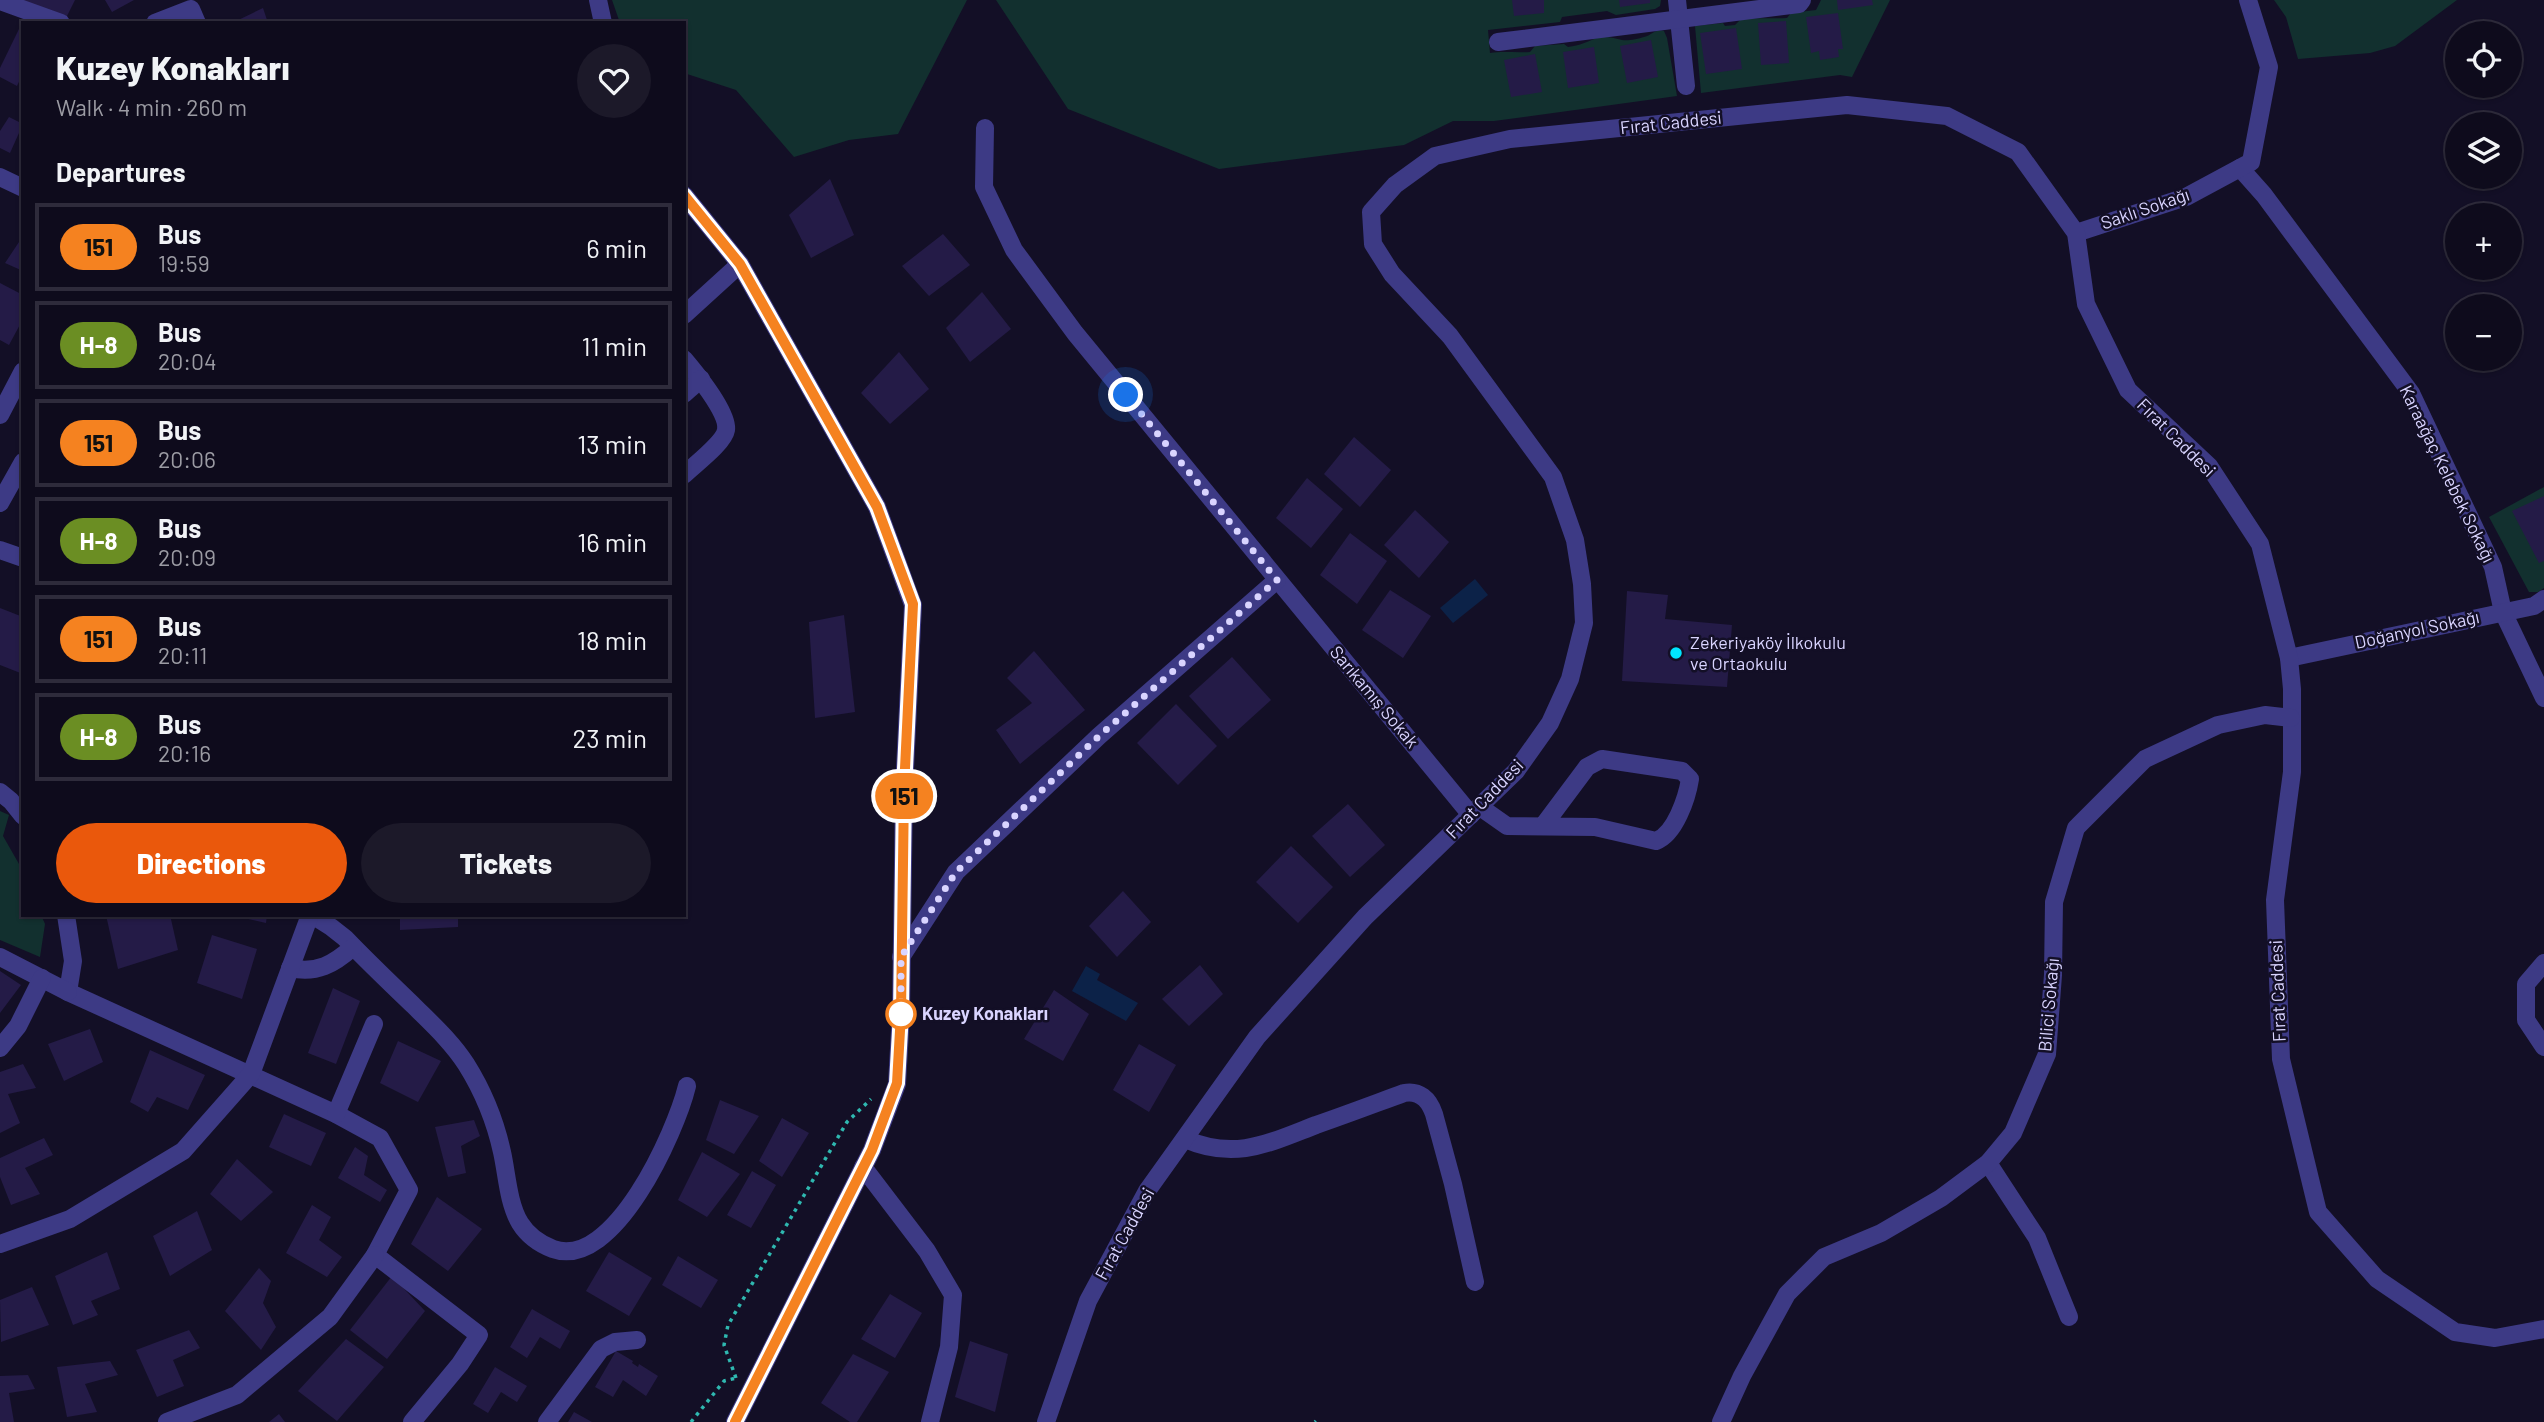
<!DOCTYPE html>
<html lang="en">
<head>
<meta charset="utf-8">
<style>
  body { margin:0; font-family:Barlow,sans-serif; background:#1c1929; color:#f1f3f6; height:100vh; display:flex; flex-direction:column; font-size:26px; white-space:nowrap }
  * { box-sizing:border-box; margin:0 }
  p { font-size:23px; color:#9b9ba3 }
  .icon { flex:none; width:38px; height:38px; fill:none; stroke:currentColor; stroke-width:2; stroke-linecap:round; stroke-linejoin:round }
  .map { position:relative; flex:1; overflow:hidden }
  .details { position:absolute; left:21px; top:21px; width:665px; height:896px; display:flex; flex-direction:column; background:#0e0b1c; border-radius:0px; box-shadow:0 2px 5px #0004,0 0 0 2px #2e2b3b }
  .details>* { flex:none }
  .badge { padding:0 14px; border-radius:23px; font-size:24px; line-height:46px }
  .buttons { position:absolute; left:2445px; top:21px; display:grid; gap:14px }
  .buttons a { display:grid; place-items:center; width:77px; height:77px; border-radius:50%; background:#0e0b1c; box-shadow:0 2px 5px #0004,0 0 0 2px #2e2b3b; font-size:35px }
  .you { position:absolute; width:35px; height:35px; margin:-18px; border:5px solid #fff; border-radius:50%; background:#1a73e8; box-shadow:0 0 0 10px #1a73e833 }
  .map>.badge { position:absolute; translate:-50% -50%; box-shadow:0 0 0 4px #fff }
  h2 { padding:0 35px; font-size:26px; line-height:63px }
  .round { display:grid; place-items:center; flex:none; width:74px; height:74px; border-radius:37px; background:#1c1929 }
  .summary { display:flex; align-items:center; justify-content:space-between; height:119px; padding:0 35px }
  h1 { font-size:33px; font-weight:800; line-height:52px }
  .primary-button { display:flex; gap:14px; margin-top:auto; padding:14px 35px }
  .primary-button a { flex:1; height:80px; border-radius:42px; background:#ea580c; color:#fff; font-size:28px; font-weight:800; line-height:80px; text-align:center }
  .primary-button a+a { background:#1c1929; color:#f1f3f6 }
  ul { padding:0; list-style:none }
  li { display:flex; align-items:center; gap:21px; height:88px; margin:0 14px 10px; padding:0 21px; border:4px solid #2e2b3b; border-radius:0px }
  li div { flex:1 }
  li b { display:block; font-size:26px }
  li em { font-style:normal }
  li .badge { min-width:77px; font-weight:700; text-align:center }
  .map>svg:first-child { display:block }
  .green { fill:#12302f }
  .water { fill:#0c2248 }
  .building { fill:#241b47 }
  .lines { fill:none; stroke-linecap:round; stroke-linejoin:round }
  .path { stroke:#2fb8b0; stroke-width:3.5; stroke-dasharray:3.5 5; stroke-linecap:butt }
  .minor { stroke:#3d3a85; stroke-width:18 }
  .line-casing { stroke:#fff; stroke-width:16 }
  .line { stroke:#f58220; stroke-width:10 }
  .walk { stroke:#d9d4ff; stroke-width:7; stroke-dasharray:0 12.6 }
  .poi-dot { fill:#00e5ff; stroke:#130f26; stroke-width:2.5 }
  .stop-dot { fill:#fff; stroke:#f58220; stroke-width:3.5 }
  .labels { text-anchor:middle; stroke-width:5; stroke-linejoin:round; paint-order:stroke }
  .street-label { font-size:18px; fill:#d9d4ff; stroke:#130f26 }
  .poi-label { font-size:18px; fill:#d9d4ff; stroke:#130f26; text-anchor:start }
  .stop-label { font-size:18px; font-weight:bold; fill:#d9d4ff; stroke:#130f26; text-anchor:start }
</style>
</head>
<body>
<div class="map">
<svg width="2544" height="1422" viewBox="0 0 2544 1422">
  <rect width="100%" height="100%" fill="#130f26"/>
  <g class="green">
    <polygon points="612,0 967,0 898,134 849,140 794,157 736,90 684,73 684,23 620,23"/>
    <path d="M996,0H1661L1660,6L1655,9L1616,15L1607,11L1562,17L1560,22L1488,30L1490,53C1503,51 1515,53 1530,52L1535,46L1564,44L1568,47C1581,45 1584,43 1594,39C1603,35 1614,38 1622,40C1628,41 1638,39 1644,37C1653,35 1654,29 1664,31L1667,38L1677,96L1494,121H1453L1404,145L1219,169L1068,109Z"/>
    <path d="M1821,0H1890L1852,77L1840,75L1701,93L1695,26L1723,23L1725,26L1735,25L1740,20C1756,17 1771,19 1787,18L1791,13L1816,10Z"/>
    <polygon points="2274,0 2457,0 2395,46 2370,53 2298,59 2286,17"/>
    <polygon points="2544,487 2544,588 2538,592 2529,592 2489,517"/>
    <polygon points="0,811 9,815 3,836 23,871 23,915 41,915 45,924 40,957 0,940"/>
  </g>
  <g class="water">
    <polygon points="1475,579 1488,595 1453,623 1440,608"/>
    <polygon points="1086,966 1100,974 1097,980 1138,1003 1126,1021 1072,991"/>
  </g>
  <g class="building">
    <polygon points="19,0 75,0 64,22"/>
    <polygon points="105,0 134,0 112,12"/>
    <polygon points="1512,0 1544,0 1544,13 1514,16"/>
    <polygon points="1619,0 1650,0 1650,3 1620,7"/>
    <polygon points="1837,0 1872,0 1873,5 1838,10"/>
    <polygon points="263,8 268,23 232,23"/>
    <polygon points="1838,13 1843,49 1838,49 1839,57 1820,60 1819,51 1811,53 1806,17"/>
    <polygon points="1786,21 1789,63 1761,65 1758,23"/>
    <polygon points="1736,28 1742,69 1706,74 1700,33"/>
    <polygon points="19,29 23,31 23,73 17,86 0,77 0,68"/>
    <polygon points="1651,40 1658,77 1627,83 1620,46"/>
    <polygon points="1594,47 1599,83 1568,88 1563,52"/>
    <polygon points="1535,54 1542,92 1511,97 1504,60"/>
    <polygon points="9,117 23,124 10,153 0,148 0,131"/>
    <polygon points="830,179 854,235 811,258 789,215"/>
    <polygon points="943,234 970,265 929,296 902,266"/>
    <polygon points="23,236 23,271 5,263"/>
    <polygon points="0,283 23,295 23,319 9,345 0,340"/>
    <polygon points="982,292 1011,329 970,362 946,328"/>
    <polygon points="899,352 929,389 890,424 861,393"/>
    <polygon points="1354,437 1391,470 1360,507 1324,474"/>
    <polygon points="1307,478 1343,509 1311,548 1276,518"/>
    <polygon points="2544,496 2544,561 2539,563 2512,511"/>
    <polygon points="1415,510 1449,542 1419,578 1384,545"/>
    <polygon points="1350,533 1387,561 1357,604 1320,575"/>
    <polygon points="1390,590 1431,616 1403,658 1362,630"/>
    <polygon points="1627,591 1668,595 1665,619 1732,625 1727,687 1622,681"/>
    <polygon points="0,608 23,617 23,674 0,665"/>
    <polygon points="844,615 855,712 815,718 809,622"/>
    <polygon points="1034,651 1085,710 1020,764 996,730 1032,703 1007,678"/>
    <polygon points="1232,657 1271,700 1228,739 1189,696"/>
    <polygon points="1176,704 1217,746 1178,785 1137,743"/>
    <polygon points="1348,804 1385,845 1350,877 1312,836"/>
    <polygon points="1291,846 1333,887 1298,923 1256,882"/>
    <polygon points="1123,891 1151,922 1117,957 1089,926"/>
    <polygon points="106,915 170,915 178,950 118,969"/>
    <polygon points="231,915 267,915 266,923"/>
    <polygon points="400,915 458,915 458,927 400,930"/>
    <polygon points="212,935 257,949 242,999 197,983"/>
    <polygon points="1200,965 1223,994 1189,1026 1162,999"/>
    <polygon points="0,971 21,985 0,1013"/>
    <polygon points="333,988 360,1001 336,1064 308,1053"/>
    <polygon points="1054,990 1089,1014 1063,1061 1024,1039"/>
    <polygon points="90,1029 103,1062 64,1081 48,1044"/>
    <polygon points="398,1041 441,1061 418,1102 380,1083"/>
    <polygon points="1139,1044 1176,1065 1149,1112 1113,1090"/>
    <polygon points="150,1050 205,1075 188,1110 157,1097 148,1112 130,1102"/>
    <polygon points="23,1064 36,1088 8,1094 20,1123 0,1133 0,1072"/>
    <polygon points="720,1100 759,1116 734,1154 706,1140"/>
    <polygon points="284,1114 326,1133 311,1166 269,1147"/>
    <polygon points="782,1118 809,1133 782,1177 759,1161"/>
    <polygon points="474,1120 480,1136 461,1146 466,1173 448,1177 435,1127"/>
    <polygon points="44,1138 53,1155 25,1168 40,1194 11,1205 0,1177 0,1158"/>
    <polygon points="355,1147 368,1156 364,1175 387,1190 380,1202 338,1178"/>
    <polygon points="702,1152 740,1174 707,1217 678,1200"/>
    <polygon points="237,1159 273,1192 241,1221 210,1194"/>
    <polygon points="752,1171 776,1185 751,1228 727,1215"/>
    <polygon points="437,1197 482,1229 448,1271 411,1244"/>
    <polygon points="312,1205 331,1217 319,1240 342,1257 327,1277 286,1253"/>
    <polygon points="197,1211 212,1250 170,1276 153,1236"/>
    <polygon points="107,1252 120,1289 91,1301 98,1315 73,1325 55,1276"/>
    <polygon points="609,1252 652,1278 629,1316 586,1291"/>
    <polygon points="678,1256 718,1280 701,1308 662,1285"/>
    <polygon points="259,1268 271,1281 263,1303 276,1327 261,1350 225,1311"/>
    <polygon points="392,1276 425,1311 387,1359 350,1330"/>
    <polygon points="32,1287 49,1325 1,1342 0,1300"/>
    <polygon points="890,1294 922,1313 895,1358 861,1339"/>
    <polygon points="532,1309 570,1331 560,1349 540,1337 527,1358 510,1347"/>
    <polygon points="189,1330 200,1348 173,1360 184,1386 157,1397 136,1350"/>
    <polygon points="346,1339 384,1367 337,1421 298,1391"/>
    <polygon points="970,1341 1008,1354 995,1412 955,1397"/>
    <polygon points="616,1351 633,1361 632,1363 638,1367 639,1364 658,1376 646,1396 623,1380 613,1397 595,1387"/>
    <polygon points="853,1354 889,1372 857,1422 850,1422 821,1403"/>
    <polygon points="110,1361 118,1375 85,1384 97,1412 67,1417 57,1367"/>
    <polygon points="495,1367 527,1386 517,1402 501,1392 488,1413 473,1404"/>
    <polygon points="28,1375 35,1389 9,1393 14,1422 0,1422 0,1376"/>
    <polygon points="574,1412 592,1422 568,1422"/>
    <polygon points="279,1414 285,1422 269,1422"/>
  </g>
  <g class="lines">
    <g class="path">
      <polyline points="736,1378 724,1345 728,1325 847,1122 871,1099"/>
      <polyline points="691,1422 724,1381 736,1378"/>
      <polyline points="1315,1422 1316,1421"/>
    </g>
    <g class="minor">
      <polyline points="598,0 603,23"/>
      <polyline points="1677,0 1686,86"/>
      <polyline points="0,1 61,23"/>
      <polyline points="155,23 191,9 197,23"/>
      <polyline points="1498,42 1799,4 1802,0"/>
      <polyline points="985,128 984,187 1014,250 1075,333 1471,815"/>
      <polyline points="2240,168 2264,195 2411,393 2493,567 2503,612 2544,698"/>
      <polyline points="0,177 23,188"/>
      <polyline points="684,195 740,264 877,507 913,605 904,789 901,1013 897,1084 872,1150 735,1422"/>
      <polyline points="2076,233 2186,197 2251,162 2269,67 2248,0"/>
      <polyline points="684,315 740,264"/>
      <path d="M684,359C695,372 729,413 726,430C724,443 694,465 684,475"/>
      <polyline points="684,394 701,379"/>
      <polyline points="0,415 23,371"/>
      <polyline points="0,503 23,462"/>
      <polyline points="0,550 23,558"/>
      <polyline points="2289,658 2534,606 2544,599"/>
      <polyline points="0,792 11,801 23,816"/>
      <path d="M1480,807L1507,826L1595,827L1656,841C1675,834 1687,798 1690,779L1682,771L1602,759L1587,767L1543,826"/>
      <polyline points="66,915 73,961 68,992 336,1114 380,1138 409,1190 375,1255 479,1335 460,1364 412,1422"/>
      <path d="M312,915L331,927L345,938C367,961 390,983 413,1005C432,1024 451,1041 466,1064C483,1091 495,1120 502,1152C507,1174 508,1203 520,1223C528,1236 540,1244 553,1249C614,1271 676,1131 687,1086"/>
      <polyline points="0,957 68,992"/>
      <polyline points="901,957 956,872 1099,736 1277,580"/>
      <polyline points="2544,963 2526,984 2526,1020 2544,1047"/>
      <path d="M290,968C317,974 334,964 353,947"/>
      <polyline points="0,1048 18,1026 42,978"/>
      <polyline points="336,1114 374,1024"/>
      <path d="M1185,1139C1235,1161 1269,1143 1316,1125C1345,1115 1374,1104 1404,1093C1419,1090 1429,1099 1434,1114L1453,1184L1475,1282"/>
      <polyline points="1988,1163 2037,1238 2069,1317"/>
      <polyline points="863,1167 927,1251 953,1295 949,1347 930,1422"/>
      <polyline points="0,1244 70,1219 183,1151 251,1074 310,915"/>
      <polyline points="167,1422 237,1395 330,1317 375,1255"/>
      <polyline points="547,1422 601,1349 615,1342 637,1340"/>
      <polyline points="1046,1422 1088,1301 1147,1191 1257,1037 1365,917 1516,771 1550,723 1570,679 1584,623 1582,584 1575,540 1553,477 1450,336 1392,274 1373,244 1371,212 1395,185 1435,156 1510,139 1847,105 1947,116 2018,152 2076,233 2086,304 2128,390 2209,466 2260,544 2289,658 2292,689 2292,772 2275,900 2281,1059 2318,1212 2377,1279 2455,1332 2495,1338 2544,1329"/>
      <polyline points="1721,1422 1742,1376 1787,1294 1824,1257 1881,1233 1941,1198 1988,1163 2013,1133 2047,1054 2053,975 2054,902 2076,828 2145,759 2218,725 2265,715 2291,718"/>
    </g>
  </g>
  <g class="lines">
    <defs>
      <polyline id="line" points="684,195 740,264 877,507 913,604 904,789 901,1013 897,1083 872,1150 735,1422"/>
    </defs>
    <use href="#line" class="line-casing"/>
    <use href="#line" class="line"/>
    <polyline class="walk" points="901,1014 901,957 956,872 1099,736 1277,580 1126,395"/>
  </g>
  <circle class="poi-dot" cx="1676" cy="653" r="7"/>
  <circle class="stop-dot" cx="901" cy="1014" r="14"/>
  <g class="labels">
    <g class="street-label">
      <text transform="translate(1671 123) rotate(-6)" y="6">Fırat Caddesi</text>
      <text transform="translate(2145 209) rotate(-19)" y="6">Saklı Sokağı</text>
      <text transform="translate(2176 438) rotate(45)" y="6">Fırat Caddesi</text>
      <text transform="translate(2447 474) rotate(64)" y="6">Karaağaç Kelebek Sokağı</text>
      <text transform="translate(2417 630) rotate(-12)" y="6">Doğanyol Sokağı</text>
      <text transform="translate(1374 697) rotate(50)" y="6">Sarıkamış Sokak</text>
      <text transform="translate(1485 799) rotate(-46)" y="6">Fırat Caddesi</text>
      <text transform="translate(2278 991) rotate(-92)" y="6">Fırat Caddesi</text>
      <text transform="translate(2049 1005) rotate(-85)" y="6">Bilici Sokağı</text>
      <text transform="translate(1125 1234) rotate(-61)" y="6">Fırat Caddesi</text>
    </g>
    <g class="poi-label">
      <text x="1690" y="649">Zekeriyaköy İlkokulu<tspan x="1690" dy="21">ve Ortaokulu</tspan></text>
    </g>
    <g class="stop-label">
      <text x="922" y="1020">Kuzey Konakları</text>
    </g>
  </g>
</svg>
<div class="buttons">
<a><svg class="icon" aria-label="locate" viewBox="0 0 24 24"><circle cx="12" cy="12" r="6"/><path d="M12 2v4M12 18v4M2 12h4M18 12h4"/></svg></a>
<a><svg class="icon" aria-label="layers" viewBox="0 0 24 24"><path d="M12 4l9 5-9 5-9-5zM3 14l9 5 9-5"/></svg></a>
<a>+</a>
<a>−</a>
</div>
<div class="you" style="left:1126px;top:395px"></div>
<b class="badge" style="left:904px;top:796px;background:#f58220;color:#111">151</b>
<section class="details">
<div class="summary"><div><h1>Kuzey Konakları</h1><p>Walk · 4 min · 260 m</p></div><a class="round"><svg class="icon" aria-label="heart" viewBox="0 0 24 24"><path d="M12 20l-8-8c-3-5 5-10 8-4 3-6 11-1 8 4z"/></svg></a></div>
<h2>Departures</h2>
<ul>
<li><span class="badge" style="background:#f58220;color:#111">151</span><div><b>Bus</b><p>19:59</p></div><em>6 min</em></li>
<li><span class="badge" style="background:#6b8e23;color:#fff">H-8</span><div><b>Bus</b><p>20:04</p></div><em>11 min</em></li>
<li><span class="badge" style="background:#f58220;color:#111">151</span><div><b>Bus</b><p>20:06</p></div><em>13 min</em></li>
<li><span class="badge" style="background:#6b8e23;color:#fff">H-8</span><div><b>Bus</b><p>20:09</p></div><em>16 min</em></li>
<li><span class="badge" style="background:#f58220;color:#111">151</span><div><b>Bus</b><p>20:11</p></div><em>18 min</em></li>
<li><span class="badge" style="background:#6b8e23;color:#fff">H-8</span><div><b>Bus</b><p>20:16</p></div><em>23 min</em></li>
</ul>
<div class="primary-button"><a>Directions</a><a>Tickets</a></div>
</section>
</div>
</body>
</html>
